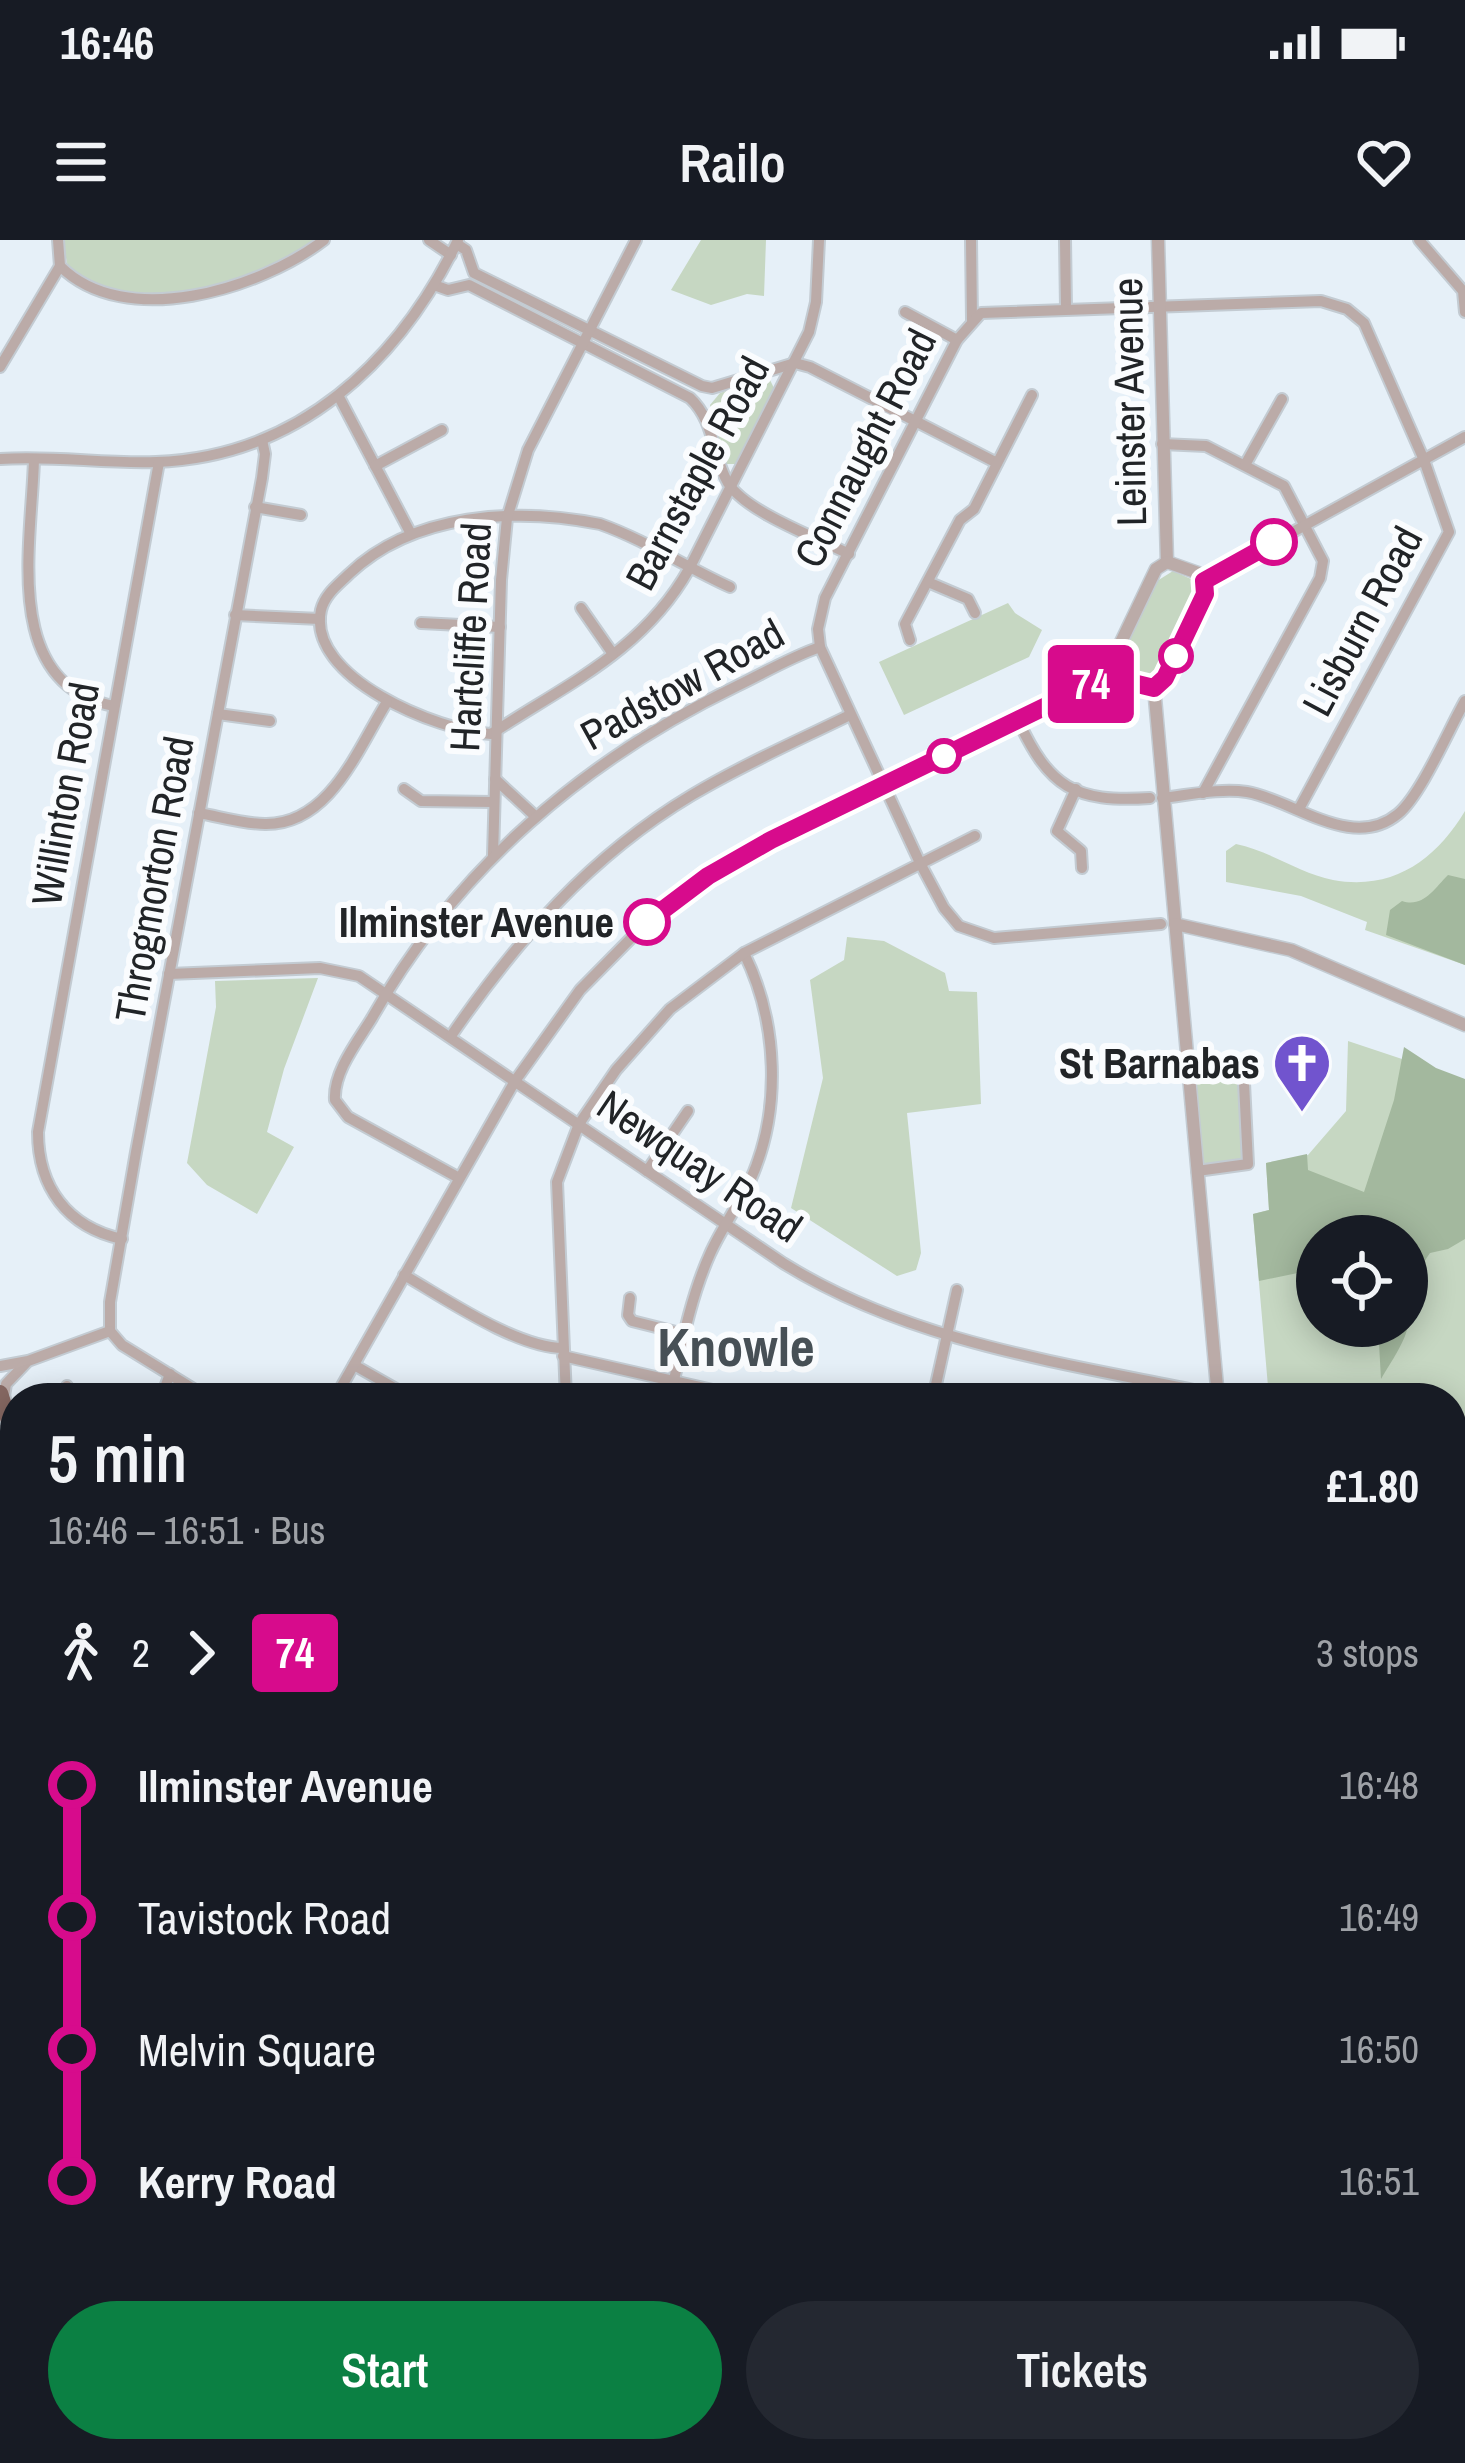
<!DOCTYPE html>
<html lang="en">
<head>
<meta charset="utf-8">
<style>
  body { margin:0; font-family:"Archivo Narrow",sans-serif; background:#242831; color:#f1f3f6; height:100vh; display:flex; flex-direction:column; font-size:45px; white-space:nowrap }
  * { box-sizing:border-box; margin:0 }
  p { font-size:39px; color:#9ea1a6 }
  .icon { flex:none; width:66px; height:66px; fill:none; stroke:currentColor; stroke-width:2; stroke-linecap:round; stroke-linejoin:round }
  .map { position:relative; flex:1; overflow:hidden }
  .panel { position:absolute; left:0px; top:1143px; width:1467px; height:1080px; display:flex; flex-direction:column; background:#171b24; border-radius:48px 48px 0 0; box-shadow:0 6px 30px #0003 }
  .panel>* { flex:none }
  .badge { padding:0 24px; border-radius:9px; font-size:42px; line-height:78px }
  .tools { position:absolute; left:1296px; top:975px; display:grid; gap:24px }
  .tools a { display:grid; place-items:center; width:132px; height:132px; border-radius:50%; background:#171b24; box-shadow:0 6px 30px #0003; font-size:60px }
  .map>.badge { position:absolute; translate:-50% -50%; box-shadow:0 0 0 6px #fff }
  .legs { display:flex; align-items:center; gap:18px; height:132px; padding:0 48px; font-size:39px }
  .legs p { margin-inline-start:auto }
  .head { display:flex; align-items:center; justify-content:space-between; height:204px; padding:0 48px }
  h1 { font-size:66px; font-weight:600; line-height:90px }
  .action { display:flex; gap:24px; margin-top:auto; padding:24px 48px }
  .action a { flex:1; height:138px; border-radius:72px; background:#0b8043; color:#fff; font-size:48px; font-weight:600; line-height:138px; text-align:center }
  .action a+a { background:#242831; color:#f1f3f6 }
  ul { padding:0 48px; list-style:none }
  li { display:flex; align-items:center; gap:42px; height:132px; font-size:45px }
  li i { display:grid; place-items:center; width:18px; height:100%; margin:0 15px; background:currentColor }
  li i::after { content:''; width:30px; height:30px; margin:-15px; border:9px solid; border-radius:50%; background:#171b24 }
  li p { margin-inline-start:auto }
  li:first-child i { background:linear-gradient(#0000 50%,currentColor 0) }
  li:last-child i { background:linear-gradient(currentColor 50%,#0000 0) }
  .status { display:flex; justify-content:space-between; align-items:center; height:84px; padding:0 60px; background:#171b24; direction:ltr }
  .status svg { height:33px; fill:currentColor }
  header { display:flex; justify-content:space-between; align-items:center; height:156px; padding:0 48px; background:#171b24; font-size:54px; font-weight:600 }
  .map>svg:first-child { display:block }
  .green { fill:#c6d7c2; fill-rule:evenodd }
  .forest { fill:#a3b89e }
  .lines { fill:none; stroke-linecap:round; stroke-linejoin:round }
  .stream { stroke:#869ab2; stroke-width:3 }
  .minor-casing { stroke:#c3cbd2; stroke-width:14 }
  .tertiary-casing { stroke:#c3cbd2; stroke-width:15 }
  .secondary-casing { stroke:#c3cbd2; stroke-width:16 }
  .trunk-casing { stroke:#c3cbd2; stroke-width:20 }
  .minor { stroke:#bbaba8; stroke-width:10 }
  .tertiary { stroke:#bbaba8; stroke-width:12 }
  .secondary { stroke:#a18a85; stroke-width:14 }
  .trunk { stroke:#866862; stroke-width:16 }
  .line-1-casing { stroke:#fff; stroke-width:27 }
  .line-1 { stroke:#d70b8c; stroke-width:18 }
  .stop-1-dot { fill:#fff; stroke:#d70b8c; stroke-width:6 }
  .labels { text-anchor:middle; stroke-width:12; stroke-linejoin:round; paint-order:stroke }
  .street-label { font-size:42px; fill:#212427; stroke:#fafcfe }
  .stop-label { font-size:42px; font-weight:bold; fill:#212427; stroke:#fafcfe; text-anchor:end }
  .poi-label { font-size:42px; font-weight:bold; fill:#212427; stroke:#fafcfe; text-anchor:end }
  .district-label { font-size:54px; font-weight:bold; fill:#475056; stroke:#fafcfe }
</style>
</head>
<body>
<div class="status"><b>16:46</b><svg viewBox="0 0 49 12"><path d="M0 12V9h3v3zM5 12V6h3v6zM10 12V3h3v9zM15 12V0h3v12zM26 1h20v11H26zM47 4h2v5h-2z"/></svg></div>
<header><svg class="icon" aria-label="menu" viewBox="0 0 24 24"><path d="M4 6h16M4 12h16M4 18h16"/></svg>Railo<svg class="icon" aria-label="heart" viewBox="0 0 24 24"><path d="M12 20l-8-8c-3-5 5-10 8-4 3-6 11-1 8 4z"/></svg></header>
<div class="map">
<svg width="1465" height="2223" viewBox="0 0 1465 2223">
  <rect width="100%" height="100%" fill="#e6f0f8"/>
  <g class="green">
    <path d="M62,0H318C259,38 171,75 100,47C89,43 78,33 68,27Z"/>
    <polygon points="701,0 766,0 764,56 747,54 711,65 671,50"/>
    <polygon points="768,136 774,148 735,224 726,224 710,165 720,153"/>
    <path d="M1173,331L1191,339C1193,345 1195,350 1192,357C1189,366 1158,429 1154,433C1138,448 1123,431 1122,416L1157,341Z"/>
    <polygon points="1008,363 1015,373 1042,390 1029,417 904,475 879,422"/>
    <path d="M1465,571V725L1365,690L1367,682L1301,656L1226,642V611L1236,604C1270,611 1299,633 1333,640C1394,651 1436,619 1465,571Z"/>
    <polygon points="847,697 884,701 945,733 949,751 977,752 981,864 907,873 921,1013 916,1030 897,1036 791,968 823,838 810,740 844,720"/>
    <polygon points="318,738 284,829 267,892 294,907 257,974 207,945 187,923 216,767 215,741"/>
    <path d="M1348,801L1465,840V1211L1452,1219V1158H1269L1253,974L1269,970L1266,923L1308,915L1346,871ZM1317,996H1407V1086H1317Z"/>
    <polygon points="1234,836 1241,844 1247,923 1202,926 1194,840"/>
    <polygon points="945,2208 1285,2208 1273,2223 938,2223"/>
  </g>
  <g class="forest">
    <path d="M1448,635L1465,639V725L1386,695L1390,670L1402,661C1423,668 1434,649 1448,635Z"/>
    <path d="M1404,807L1436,828L1465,839V999L1448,1009L1430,1013C1411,1038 1416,1067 1405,1096C1399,1111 1389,1125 1381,1139L1378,1086H1407V996H1317V1029L1259,1041L1253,974L1269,970L1266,923L1307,914L1308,930L1364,952L1394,860Z"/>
  </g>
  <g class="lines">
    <g class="stream">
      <polyline points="0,1224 7,1260 15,1274"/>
      <polyline points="0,1663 15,1640"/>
    </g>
    <defs>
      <g id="minor">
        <path d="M58,0L60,26C125,91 260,49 324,0"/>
        <polyline points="429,0 451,15"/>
        <polyline points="971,0 972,80"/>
        <polyline points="1065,0 1066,68"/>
        <polyline points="1419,0 1463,51 1465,72"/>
        <polyline points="457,4 466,10 474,33 702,146 712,148 795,123"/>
        <path d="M434,45L448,50L469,45L690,158C715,181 712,216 728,243C746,272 817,298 849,314"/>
        <polyline points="905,72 957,100"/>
        <polyline points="795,123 810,127 997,223"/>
        <polyline points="0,127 60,26"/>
        <polyline points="339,157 411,294"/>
        <polyline points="1162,204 1206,206 1284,246 1323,321 1320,338 1203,553"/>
        <path d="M0,219C51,215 104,224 156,222C298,217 399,122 458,0"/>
        <path d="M34,219C32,302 0,445 114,466"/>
        <polyline points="1245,225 1282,159"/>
        <polyline points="375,226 442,190"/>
        <polyline points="255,267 301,275"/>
        <polyline points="1204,341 1465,197"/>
        <polyline points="928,342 968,359 975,373"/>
        <path d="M730,347C686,327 645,300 600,284C517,267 413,273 349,334C338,345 325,354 321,370C306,438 439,491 491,494C567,444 643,411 689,329L809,92L816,62L819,0"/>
        <polyline points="581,368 613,414"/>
        <polyline points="235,375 320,379"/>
        <polyline points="421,383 500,387"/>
        <polyline points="910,400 905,384 960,280 974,269 1032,155"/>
        <polyline points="218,474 270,481"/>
        <path d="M1018,480C1049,547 1074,563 1150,558"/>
        <polyline points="495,539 535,576"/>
        <polyline points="404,549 421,561 493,562"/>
        <polyline points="1076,549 1057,591 1081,611 1082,628"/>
        <path d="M1162,558C1189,555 1220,548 1247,552C1294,560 1352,612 1398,574C1421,555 1449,489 1465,461"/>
        <path d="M199,573C221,577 244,584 265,584C330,585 358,508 387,462"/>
        <polyline points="493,615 501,340 507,278 528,210 636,0"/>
        <polyline points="1161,684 994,698 959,686 944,668 920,623 820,407 818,389 825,358 957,100 981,73 1321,61 1347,69 1364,83 1424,220 1449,292 1299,569"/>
        <path d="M169,734L320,728L359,736L783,1023C908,1101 1057,1122 1199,1151L1218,1150"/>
        <path d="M451,796C517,700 590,616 692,555C742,525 797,501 850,475"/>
        <polyline points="1188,835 1242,833 1244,843 1248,924 1197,931"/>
        <polyline points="647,931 688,871"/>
        <path d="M459,938L348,877L335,860C333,832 358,801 372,778C456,629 584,520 737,446C764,433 791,417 820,407"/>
        <path d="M122,999C67,987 38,947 38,892L159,222"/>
        <path d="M404,1035C446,1059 515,1107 563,1108"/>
        <polyline points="630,1058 628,1075 632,1081 684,1094"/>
        <polyline points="110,1091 110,1062 136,912 262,238 265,214 262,200"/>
        <polyline points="110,1091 122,1105 208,1158"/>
        <polyline points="563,1116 748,1158"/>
        <polyline points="354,1125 412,1158"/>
        <polyline points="0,1126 28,1121 110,1091"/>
        <path d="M674,1140C683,1098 692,1054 710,1014C721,989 738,966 750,941C782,870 778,782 744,713"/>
        <polyline points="67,1146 69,1158"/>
        <polyline points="4,1156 6,1144 26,1123"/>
        <polyline points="161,1158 170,1134"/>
        <polyline points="335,1158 515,841 580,750 647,682 735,619 1116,432"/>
        <polyline points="566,1158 557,942 579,884 616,830 670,769 744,713 975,596"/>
        <polyline points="933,1158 957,1050"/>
        <polyline points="0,1267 9,1287 14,1349"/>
        <polyline points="1452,1295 1465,1280"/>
        <polyline points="1452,1417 1465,1420"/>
        <polyline points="0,1835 15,1792"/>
        <polyline points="1452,1890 1465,1895"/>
        <polyline points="1452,2176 1465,2176"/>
        <polyline points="136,2208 161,2214"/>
        <polyline points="493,2208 535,2223"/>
        <polyline points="1321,2208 1322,2223"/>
        <polyline points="316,2223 329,2208"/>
        <polyline points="608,2223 612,2208"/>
        <polyline points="1429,2223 1430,2208"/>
      </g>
      <g id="tertiary">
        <polyline points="1158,0 1167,322"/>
        <polyline points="1154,447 1218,1158"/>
        <polyline points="1154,447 1142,447 1121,438 1113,419 1156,329 1167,322"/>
        <polyline points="1154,447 1165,438 1206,351 1198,333 1167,322"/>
        <polyline points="1175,684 1291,710 1465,785"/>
        <polyline points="1452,1523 1465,1526"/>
        <polyline points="878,2223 881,2208"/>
      </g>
      <g id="secondary">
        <polyline points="1452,2024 1465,2009"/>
        <polyline points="1284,2223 1297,2208"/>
      </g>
      <g id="trunk">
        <polyline points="0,1153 15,1200"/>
        <polyline points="0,1581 15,1549"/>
      </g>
    </defs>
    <use href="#minor" class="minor-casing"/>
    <use href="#tertiary" class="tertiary-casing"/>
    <use href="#secondary" class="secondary-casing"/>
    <use href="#trunk" class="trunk-casing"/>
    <use href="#minor" class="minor"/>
    <use href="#tertiary" class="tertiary"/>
    <use href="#secondary" class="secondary"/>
    <use href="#trunk" class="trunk"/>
  </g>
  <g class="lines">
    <defs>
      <polyline id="line-1" points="647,682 708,636 771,600 1116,432 1125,441 1154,448 1165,438 1205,354 1204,341 1274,302"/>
    </defs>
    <use href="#line-1" class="line-1-casing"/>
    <use href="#line-1" class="line-1"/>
  </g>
  <defs>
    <symbol id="church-pin" viewBox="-11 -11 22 30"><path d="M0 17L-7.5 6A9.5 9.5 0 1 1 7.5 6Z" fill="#7154ce" stroke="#fafcfe"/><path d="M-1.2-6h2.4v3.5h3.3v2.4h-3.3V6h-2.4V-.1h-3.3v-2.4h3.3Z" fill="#fff"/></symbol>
  </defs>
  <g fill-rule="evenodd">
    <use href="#church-pin" x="1269" y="790" width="66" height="90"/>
  </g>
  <g class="stop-1-dot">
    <circle cx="1274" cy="302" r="21"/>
    <circle cx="1176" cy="416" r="15"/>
    <circle cx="944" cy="516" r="15"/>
    <circle cx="647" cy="682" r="21"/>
  </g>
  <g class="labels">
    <g class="street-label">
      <text transform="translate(1129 162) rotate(-91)" y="15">Leinster Avenue</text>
      <text transform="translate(865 208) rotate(-63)" y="15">Connaught Road</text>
      <text transform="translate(697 233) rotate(-62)" y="15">Barnstaple Road</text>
      <text transform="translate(1362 381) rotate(-62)" y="15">Lisburn Road</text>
      <text transform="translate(470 397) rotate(-87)" y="15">Hartcliffe Road</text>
      <text transform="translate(682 444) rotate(-29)" y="15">Padstow Road</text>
      <text transform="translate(65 554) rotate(-80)" y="15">Willinton Road</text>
      <text transform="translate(154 639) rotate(-80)" y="15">Throgmorton Road</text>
      <text transform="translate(700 926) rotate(34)" y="15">Newquay Road</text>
    </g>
    <g class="stop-label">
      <text x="614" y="697">Ilminster Avenue</text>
    </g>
    <g class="poi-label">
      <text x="1260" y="838">St Barnabas</text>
    </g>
    <g class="district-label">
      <text x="736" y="1126">Knowle</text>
    </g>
  </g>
</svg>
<div class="tools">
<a><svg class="icon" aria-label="locate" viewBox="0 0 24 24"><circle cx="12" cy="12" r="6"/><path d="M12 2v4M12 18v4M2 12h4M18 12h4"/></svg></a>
</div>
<b class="badge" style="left:1091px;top:444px;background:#d70b8c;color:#fff">74</b>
<section class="panel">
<div class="head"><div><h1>5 min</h1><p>16:46 – 16:51 · Bus</p></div><b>£1.80</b></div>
<div class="legs"><svg class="icon" aria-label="walk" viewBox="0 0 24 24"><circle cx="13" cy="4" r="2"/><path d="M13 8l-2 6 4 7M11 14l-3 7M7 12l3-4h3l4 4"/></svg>2<svg class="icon" aria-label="forward" viewBox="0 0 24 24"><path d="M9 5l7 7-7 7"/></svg><b class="badge" style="background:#d70b8c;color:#fff">74</b><p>3 stops</p></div>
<ul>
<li><i style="color:#d70b8c"></i><b>Ilminster Avenue</b><p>16:48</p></li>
<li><i style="color:#d70b8c"></i><span>Tavistock Road</span><p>16:49</p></li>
<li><i style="color:#d70b8c"></i><span>Melvin Square</span><p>16:50</p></li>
<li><i style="color:#d70b8c"></i><b>Kerry Road</b><p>16:51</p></li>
</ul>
<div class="action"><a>Start</a><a>Tickets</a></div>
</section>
</div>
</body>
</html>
